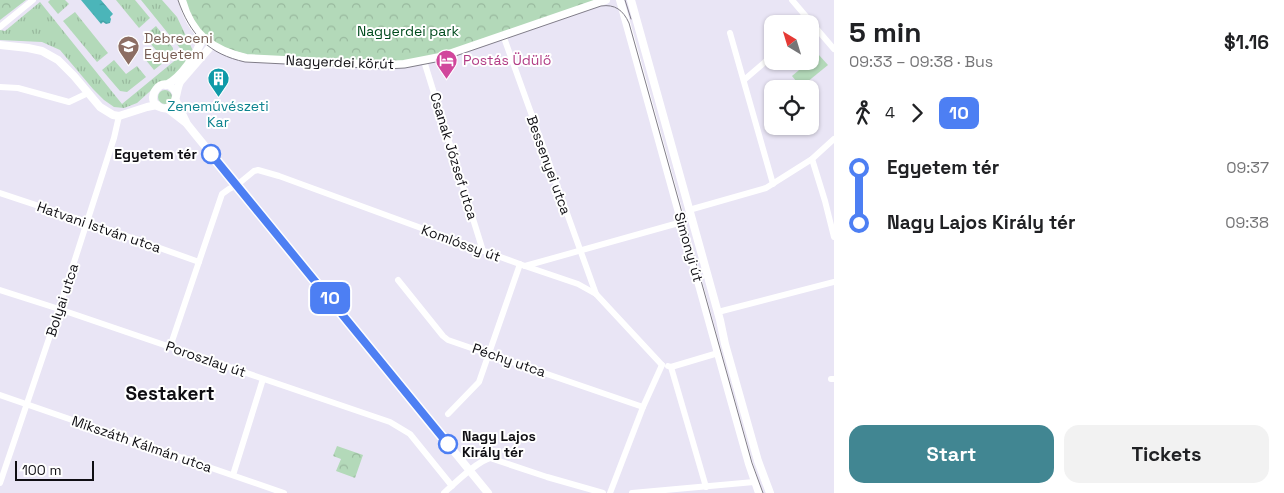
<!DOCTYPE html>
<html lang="en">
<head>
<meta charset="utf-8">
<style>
  body { margin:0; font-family:"Space Grotesk",sans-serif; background:#f2f2f2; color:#202124; height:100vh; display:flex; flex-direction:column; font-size:19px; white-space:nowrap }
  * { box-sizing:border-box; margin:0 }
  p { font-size:16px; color:#757577 }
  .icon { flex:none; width:28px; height:28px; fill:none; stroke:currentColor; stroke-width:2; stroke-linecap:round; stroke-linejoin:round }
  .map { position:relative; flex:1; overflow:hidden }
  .sheet { display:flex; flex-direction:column; background:#fff; width:450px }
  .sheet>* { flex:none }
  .badge { padding:0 10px; border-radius:8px; font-size:18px; line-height:32px }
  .needle { width:32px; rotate:322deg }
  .controls { position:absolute; left:764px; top:15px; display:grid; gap:10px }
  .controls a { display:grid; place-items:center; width:55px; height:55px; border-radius:10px; background:#fff; box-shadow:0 1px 4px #0004; font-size:25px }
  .scale { position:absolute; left:15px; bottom:12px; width:79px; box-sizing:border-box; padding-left:5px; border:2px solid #0f0e13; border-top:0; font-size:14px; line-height:18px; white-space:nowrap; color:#0f0e13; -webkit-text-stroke:4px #fff; paint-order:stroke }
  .map>.badge { position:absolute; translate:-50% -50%; box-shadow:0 0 0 2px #fff }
  .legs { display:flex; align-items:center; gap:8px; height:55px; padding:0 15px; font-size:16px }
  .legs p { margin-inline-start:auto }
  .headline { display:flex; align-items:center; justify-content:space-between; height:85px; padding:0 15px }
  h1 { font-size:28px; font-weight:600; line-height:38px }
  .primary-button { display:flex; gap:10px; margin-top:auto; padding:10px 15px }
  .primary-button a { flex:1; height:58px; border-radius:15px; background:#418692; color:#fff; font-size:20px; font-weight:600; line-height:58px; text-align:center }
  .primary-button a+a { background:#f2f2f2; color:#202124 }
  ul { padding:0 15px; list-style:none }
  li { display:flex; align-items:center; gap:18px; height:55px; font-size:19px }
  li i { display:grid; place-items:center; width:8px; height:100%; margin:0 6px; background:currentColor }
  li i::after { content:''; width:12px; height:12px; margin:-6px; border:4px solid; border-radius:50%; background:#fff }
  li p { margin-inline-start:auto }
  li:first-child i { background:linear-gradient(#0000 50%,currentColor 0) }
  li:last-child i { background:linear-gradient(currentColor 50%,#0000 0) }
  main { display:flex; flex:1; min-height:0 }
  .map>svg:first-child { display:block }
  .grass { fill:url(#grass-tufts) }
  .park { fill:url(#park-crowns) }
  .pitch { fill:#b3d9b9 }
  .water { fill:url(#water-ripples) }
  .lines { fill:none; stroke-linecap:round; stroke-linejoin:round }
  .minor { stroke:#fff; stroke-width:6 }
  .tertiary { stroke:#fff; stroke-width:8 }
  .tram { stroke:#807d88; stroke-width:1 }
  .line-1-casing { stroke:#fff; stroke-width:11 }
  .line-1 { stroke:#4d7ff3; stroke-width:8 }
  .stop-1-dot { fill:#fff; stroke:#4d7ff3; stroke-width:2.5 }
  .labels { text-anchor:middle; stroke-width:4; stroke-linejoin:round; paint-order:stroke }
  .park-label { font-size:14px; fill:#004b1e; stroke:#fff }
  .education-label { font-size:14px; fill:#785e54; stroke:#fff; text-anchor:start }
  .hotel-label { font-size:14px; fill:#b23c85; stroke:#fff; text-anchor:start }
  .street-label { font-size:14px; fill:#0f0e13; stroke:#fff }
  .culture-label { font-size:14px; fill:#0d838f; stroke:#fff }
  .stop-label { font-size:14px; font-weight:bold; fill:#0f0e13; stroke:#fff; text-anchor:end }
  .district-label { font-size:19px; font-weight:bold; fill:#0f0e13; stroke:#fff }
</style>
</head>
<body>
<main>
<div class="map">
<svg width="834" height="493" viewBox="0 0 834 493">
  <defs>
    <pattern id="grass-tufts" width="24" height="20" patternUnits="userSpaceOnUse" patternTransform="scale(1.25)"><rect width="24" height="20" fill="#b3d9b9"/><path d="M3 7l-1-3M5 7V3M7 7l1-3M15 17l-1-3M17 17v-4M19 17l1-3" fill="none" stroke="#99b99e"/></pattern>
    <pattern id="park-crowns" width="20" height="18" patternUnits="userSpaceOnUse" patternTransform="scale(1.25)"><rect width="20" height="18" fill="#b3d9b9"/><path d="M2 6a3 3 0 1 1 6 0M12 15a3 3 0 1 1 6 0" fill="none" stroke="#99b99e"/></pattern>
    <pattern id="water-ripples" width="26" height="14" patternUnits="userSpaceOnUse" patternTransform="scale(1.25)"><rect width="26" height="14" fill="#4bb5b9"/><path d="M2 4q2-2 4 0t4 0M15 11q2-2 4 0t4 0" fill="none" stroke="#409a9e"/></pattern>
  </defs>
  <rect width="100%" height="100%" fill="#e9e5f5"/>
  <g class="grass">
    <polygon points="50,0 65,0 69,4 58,14 48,2"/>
    <polygon points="116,0 135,0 150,18 139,28"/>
    <polygon points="141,0 162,0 177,17 194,53 170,81 158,84 137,103 124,108 114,107 104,100 93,89 60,50 42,42 0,40 0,30 5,31 40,2 122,104 184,53"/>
    <polygon points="75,12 108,53 97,62 63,21"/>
    <polygon points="156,26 173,48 173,55 154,70 145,59 156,50 144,36"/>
    <polygon points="114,60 126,74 137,66 146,77 127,92 120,91 102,70"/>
    <circle cx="165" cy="97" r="7"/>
  </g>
  <g class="park">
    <polygon points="0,0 26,0 0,20"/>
    <polygon points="182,0 606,0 440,57 388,62 248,55 207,42"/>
    <polygon points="337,446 363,455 355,478 336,471 341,459 333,456"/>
  </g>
  <polygon class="pitch" points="818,54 828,65 801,87 792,76"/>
  <polygon class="water" points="81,0 101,0 113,14 110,17 111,19 110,23 106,24 103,22 101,24"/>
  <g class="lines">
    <g class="minor">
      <polyline points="792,0 834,49"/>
      <polyline points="0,27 33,0"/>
      <polyline points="730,33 773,184"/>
      <polyline points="503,35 596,294"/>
      <polyline points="424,61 483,251"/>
      <polyline points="744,80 772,56"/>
      <polyline points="0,87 18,88 69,102 88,93"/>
      <polyline points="812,159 825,201 834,237"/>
      <polyline points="0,193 87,222 199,262"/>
      <polyline points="689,210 766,188 812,159 834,139"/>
      <polyline points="525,266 682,222"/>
      <polyline points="398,280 443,336 448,340 643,407"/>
      <polyline points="0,290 59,309 390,422 410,434 452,486"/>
      <polyline points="718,312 834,282"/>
      <polyline points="170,347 222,194 229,189 237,185 254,171 258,170 279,176 525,266 578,284 596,294 662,365"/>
      <polyline points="668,366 671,367 718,353"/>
      <polyline points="671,367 706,487"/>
      <polyline points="831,379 834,379"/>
      <polyline points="0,395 284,493"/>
      <polyline points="448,414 479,382 520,264"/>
      <polyline points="233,475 263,379"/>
      <polyline points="0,483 59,309 114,138 119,116"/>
      <path d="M444,493C455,483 476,462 490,458L547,477L603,493"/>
      <polyline points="610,493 643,407 662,365"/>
      <polyline points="632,493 754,482"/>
    </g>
    <g class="tertiary">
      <path d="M182,0C191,34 212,50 246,58L386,65L404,64L440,57L606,0"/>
      <polyline points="620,0 729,393 749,464 759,493"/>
      <polyline points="631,0 720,320 725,344 758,461 770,493"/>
      <polyline points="0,45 28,48 42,51 58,60 74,76 100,107 113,115 119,116 147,107 157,105"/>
      <path d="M166,85C182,77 196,54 203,38"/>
      <path d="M176,93C164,69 140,102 162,108C178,112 175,91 180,82L212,45"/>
      <polyline points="176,101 187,124 195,134 488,493"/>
      <polyline points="167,108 185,122"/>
    </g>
    <g class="tram">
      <path d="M178,0C190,35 209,54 245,62L386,69L405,68L441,61L601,6C615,4 623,10 629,23L752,463L763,493"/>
      <polyline points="625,0 631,19"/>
    </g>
  </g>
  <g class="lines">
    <defs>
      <polyline id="line-1" points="211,154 448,444"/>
    </defs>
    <use href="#line-1" class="line-1-casing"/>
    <use href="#line-1" class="line-1"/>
  </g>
  <defs>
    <symbol id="university-pin" viewBox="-11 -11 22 30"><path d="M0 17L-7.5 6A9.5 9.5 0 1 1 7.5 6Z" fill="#8d6e63" stroke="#fff"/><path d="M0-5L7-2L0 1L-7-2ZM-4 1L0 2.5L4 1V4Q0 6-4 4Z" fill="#fff"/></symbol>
    <symbol id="hotel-pin" viewBox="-11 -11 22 30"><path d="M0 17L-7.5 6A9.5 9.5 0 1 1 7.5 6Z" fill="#d1479c" stroke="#fff"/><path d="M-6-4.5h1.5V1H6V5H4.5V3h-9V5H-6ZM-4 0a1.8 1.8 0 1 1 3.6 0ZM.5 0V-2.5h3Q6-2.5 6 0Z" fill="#fff"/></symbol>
    <symbol id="building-pin" viewBox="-11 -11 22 30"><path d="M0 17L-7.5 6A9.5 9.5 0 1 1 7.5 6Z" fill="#0f9aa8" stroke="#fff"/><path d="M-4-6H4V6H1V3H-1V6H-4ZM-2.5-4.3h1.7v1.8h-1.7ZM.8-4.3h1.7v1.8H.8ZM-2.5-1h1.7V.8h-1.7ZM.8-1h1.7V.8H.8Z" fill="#fff"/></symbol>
  </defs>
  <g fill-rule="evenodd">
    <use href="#university-pin" x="116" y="34" width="25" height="34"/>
    <use href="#hotel-pin" x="434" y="48" width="25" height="34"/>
    <use href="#building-pin" x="206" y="66" width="25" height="34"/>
  </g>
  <g class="stop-1-dot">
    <circle cx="211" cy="154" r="9"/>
    <circle cx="448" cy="444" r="9"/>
  </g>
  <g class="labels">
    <g class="park-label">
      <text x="408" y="36">Nagyerdei park</text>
    </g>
    <g class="education-label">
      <text x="144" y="43">Debreceni<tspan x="144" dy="16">Egyetem</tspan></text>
    </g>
    <g class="hotel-label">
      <text x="463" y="65">Postás Üdülő</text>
    </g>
    <g class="street-label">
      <text transform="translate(340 62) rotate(2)" y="5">Nagyerdei körút</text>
      <text transform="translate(454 156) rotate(73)" y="5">Csanak József utca</text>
      <text transform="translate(549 165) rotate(70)" y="5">Bessenyei utca</text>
      <text transform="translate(99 227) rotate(19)" y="5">Hatvani István utca</text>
      <text transform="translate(461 243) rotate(20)" y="5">Komlóssy út</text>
      <text transform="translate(689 247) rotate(74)" y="5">Simonyi út</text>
      <text transform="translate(62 300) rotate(-72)" y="5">Bolyai utca</text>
      <text transform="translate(206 359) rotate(19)" y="5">Poroszlay út</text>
      <text transform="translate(509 360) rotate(19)" y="5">Péchy utca</text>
      <text transform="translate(142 444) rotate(19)" y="5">Mikszáth Kálmán utca</text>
    </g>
    <g class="culture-label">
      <text x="218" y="111">Zeneművészeti<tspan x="218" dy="16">Kar</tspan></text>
    </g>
    <g class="stop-label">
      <text x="197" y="159">Egyetem tér</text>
      <text x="462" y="441" text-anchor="start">Nagy Lajos<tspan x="462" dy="16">Király tér</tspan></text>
    </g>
    <g class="district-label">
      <text x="170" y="400">Sestakert</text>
    </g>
  </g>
</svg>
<div class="controls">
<a><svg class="needle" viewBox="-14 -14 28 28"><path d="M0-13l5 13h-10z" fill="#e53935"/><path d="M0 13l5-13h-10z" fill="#757577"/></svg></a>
<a><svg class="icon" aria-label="locate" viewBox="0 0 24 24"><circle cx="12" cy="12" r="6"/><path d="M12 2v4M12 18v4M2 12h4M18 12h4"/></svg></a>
</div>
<div class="scale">100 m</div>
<b class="badge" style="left:330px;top:298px;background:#4d7ff3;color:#fff">10</b>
</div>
<section class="sheet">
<div class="headline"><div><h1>5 min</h1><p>09:33 – 09:38 · Bus</p></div><b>$1.16</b></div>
<div class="legs"><svg class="icon" aria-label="walk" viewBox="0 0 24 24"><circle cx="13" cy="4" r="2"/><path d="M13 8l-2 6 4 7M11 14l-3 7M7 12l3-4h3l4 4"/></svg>4<svg class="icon" aria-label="forward" viewBox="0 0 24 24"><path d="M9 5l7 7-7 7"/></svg><b class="badge" style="background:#4d7ff3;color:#fff">10</b></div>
<ul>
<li><i style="color:#4d7ff3"></i><b>Egyetem tér</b><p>09:37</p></li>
<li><i style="color:#4d7ff3"></i><b>Nagy Lajos Király tér</b><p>09:38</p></li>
</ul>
<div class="primary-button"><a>Start</a><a>Tickets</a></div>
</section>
</main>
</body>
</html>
